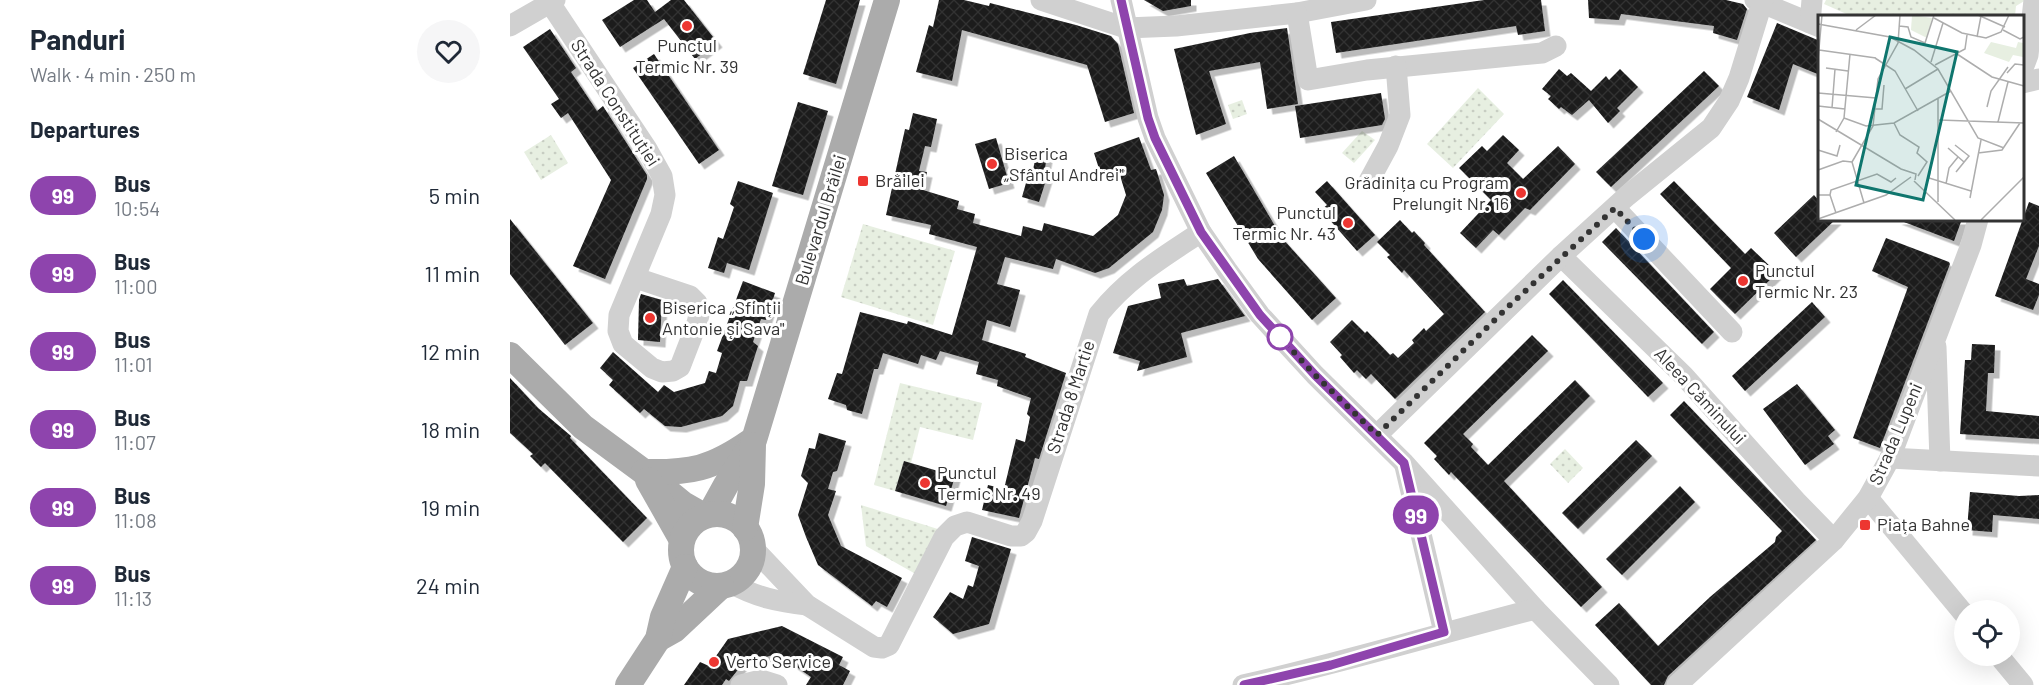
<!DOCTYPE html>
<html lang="en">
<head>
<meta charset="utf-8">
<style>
  body { margin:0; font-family:Barlow,sans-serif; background:#f6f6f7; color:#1f2937; height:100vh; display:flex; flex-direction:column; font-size:22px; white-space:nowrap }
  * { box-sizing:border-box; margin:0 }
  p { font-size:20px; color:#747a83 }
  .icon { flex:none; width:33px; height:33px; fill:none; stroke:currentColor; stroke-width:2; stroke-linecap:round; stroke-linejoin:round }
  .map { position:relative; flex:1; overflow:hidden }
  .panel { display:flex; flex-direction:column; background:#fff; width:510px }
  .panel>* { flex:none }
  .badge { padding:0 12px; border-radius:20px; font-size:21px; line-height:39px }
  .fabs { position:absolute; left:1444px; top:600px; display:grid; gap:12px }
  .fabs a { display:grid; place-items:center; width:66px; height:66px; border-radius:50%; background:#fff; box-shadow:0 6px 24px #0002; font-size:30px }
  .you { position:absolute; width:30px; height:30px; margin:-15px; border:4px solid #fff; border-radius:50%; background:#1a73e8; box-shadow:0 0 0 9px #1a73e833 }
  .map>.badge { position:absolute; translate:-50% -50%; box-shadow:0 0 0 3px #fff }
  h2 { padding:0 30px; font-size:22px; line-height:54px }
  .round { display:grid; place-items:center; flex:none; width:63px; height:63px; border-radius:32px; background:#f6f6f7 }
  .summary { display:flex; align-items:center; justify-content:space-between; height:102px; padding:0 30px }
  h1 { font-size:28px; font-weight:700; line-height:45px }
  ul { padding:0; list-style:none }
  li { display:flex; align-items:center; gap:18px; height:78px; padding:0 30px }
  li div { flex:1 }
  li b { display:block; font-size:22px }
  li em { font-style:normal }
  li .badge { min-width:66px; font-weight:700; text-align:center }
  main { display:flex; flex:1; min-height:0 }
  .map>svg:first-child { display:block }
  .grass { fill:url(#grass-dots) }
  .building { fill:url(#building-cross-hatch); filter:url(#shadow) }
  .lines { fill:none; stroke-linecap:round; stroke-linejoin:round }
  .minor { stroke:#d0d0d0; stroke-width:21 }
  .major { stroke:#ababab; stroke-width:26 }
  .line-casing { stroke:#fff; stroke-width:14 }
  .line { stroke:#8e44ad; stroke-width:9 }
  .walk { stroke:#333; stroke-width:6; stroke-dasharray:0 10.8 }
  .poi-dot { fill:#ed3631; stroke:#fff; stroke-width:2 }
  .stop-dot { fill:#fff; stroke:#8e44ad; stroke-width:3 }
  .labels { text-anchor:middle; stroke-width:6; stroke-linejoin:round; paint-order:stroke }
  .poi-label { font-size:18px; fill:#333; stroke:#fff; text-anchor:start }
  .street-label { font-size:18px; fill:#333; stroke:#fff }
  .inset-road { fill:none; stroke:#adadad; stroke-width:1.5 }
  .view { fill:#0f766e; fill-opacity:0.15; stroke:#0f766e; stroke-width:3 }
  .inset-edge { fill:none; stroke:#333; stroke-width:3 }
</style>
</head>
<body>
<main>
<section class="panel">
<div class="summary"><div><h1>Panduri</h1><p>Walk · 4 min · 250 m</p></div><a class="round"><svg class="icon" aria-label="heart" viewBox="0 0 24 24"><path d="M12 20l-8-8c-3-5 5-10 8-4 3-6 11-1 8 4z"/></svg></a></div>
<h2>Departures</h2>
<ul>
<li><span class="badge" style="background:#8e44ad;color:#fff">99</span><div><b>Bus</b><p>10:54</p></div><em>5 min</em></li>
<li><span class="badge" style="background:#8e44ad;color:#fff">99</span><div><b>Bus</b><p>11:00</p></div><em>11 min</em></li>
<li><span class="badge" style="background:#8e44ad;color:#fff">99</span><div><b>Bus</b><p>11:01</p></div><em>12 min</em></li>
<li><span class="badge" style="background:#8e44ad;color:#fff">99</span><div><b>Bus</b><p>11:07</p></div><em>18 min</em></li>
<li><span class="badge" style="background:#8e44ad;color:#fff">99</span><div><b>Bus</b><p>11:08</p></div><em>19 min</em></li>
<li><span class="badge" style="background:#8e44ad;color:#fff">99</span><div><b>Bus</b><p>11:13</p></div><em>24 min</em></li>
</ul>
</section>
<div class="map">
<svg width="1529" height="685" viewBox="0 0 1529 685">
  <defs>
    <pattern id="grass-dots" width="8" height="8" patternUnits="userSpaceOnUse" patternTransform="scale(1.5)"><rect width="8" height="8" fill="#e7efe1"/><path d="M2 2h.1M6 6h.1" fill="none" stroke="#c7cdc2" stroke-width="1.8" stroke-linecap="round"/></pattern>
    <pattern id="building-cross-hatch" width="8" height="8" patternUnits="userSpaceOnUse" patternTransform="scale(1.5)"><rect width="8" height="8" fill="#1a1a1a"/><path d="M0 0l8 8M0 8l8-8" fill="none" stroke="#333"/></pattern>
    <filter id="shadow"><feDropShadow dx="5.5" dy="5.5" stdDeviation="0" flood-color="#0004"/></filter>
  </defs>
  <rect width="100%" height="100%" fill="#fff"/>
  <g class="grass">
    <polygon points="1316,0 1516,0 1506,6 1505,16 1341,16 1314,4"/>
    <polygon points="968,88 994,114 943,168 917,144"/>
    <polygon points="732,100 737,114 723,119 718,105"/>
    <polygon points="852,131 865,140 844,163 832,153"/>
    <polygon points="41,135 58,163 31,180 14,152"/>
    <polygon points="353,224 445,251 423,325 331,297"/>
    <polygon points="390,383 472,403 463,440 410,427 401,463 394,461 385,491 364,485"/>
    <polygon points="1055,449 1073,468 1058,483 1040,464"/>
    <polygon points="351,505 431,530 411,577 356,546"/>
  </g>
  <g class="building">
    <polygon points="124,0 137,0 145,12 161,0 174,0 207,42 185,59 154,19 110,47 92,20"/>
    <polygon points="316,0 350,0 326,84 293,74"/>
    <polygon points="429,0 454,0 479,6 480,3 566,25 601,36 608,44 624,113 595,122 577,65 452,30 442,81 406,72 419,25 423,27"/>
    <polygon points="634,0 681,0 681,6 653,11"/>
    <polygon points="974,0 1031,0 1035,31 1008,35 1006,26 826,53 821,22"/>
    <polygon points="1078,0 1216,0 1233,4 1237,9 1227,40 1203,33 1204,26 1111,14 1109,20 1079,18"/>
    <polygon points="1267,23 1310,41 1310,75 1283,64 1269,110 1237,97"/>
    <polygon points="777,28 788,104 757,109 750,62 699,71 716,124 686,135 664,49 740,33"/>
    <polygon points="40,29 66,68 61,72 87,111 93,106 137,175 137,179 95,279 63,266 101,180 58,113 51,118 41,104 49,99 13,47"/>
    <polygon points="144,54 209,150 189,164 123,68"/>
    <polygon points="1049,69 1057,76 1061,73 1081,91 1096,76 1099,80 1110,69 1128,87 1107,108 1110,111 1098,123 1079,100 1062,115 1051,107 1049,109 1038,99 1041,96 1032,89"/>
    <polygon points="1194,71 1209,86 1101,187 1086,172"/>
    <polygon points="871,93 875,119 872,125 790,138 785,106"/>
    <polygon points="288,102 318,111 293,195 262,186"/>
    <polygon points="403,113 427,119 421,147 415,146 409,171 417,172 413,190 449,201 447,209 465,214 463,223 511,236 513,226 532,231 534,223 583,236 608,215 616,195 608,169 591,175 584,153 629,137 641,170 646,169 647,172 654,195 652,210 643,232 599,268 585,273 546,259 543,269 495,257 487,284 510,290 500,327 477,320 472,340 516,354 515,357 556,373 529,459 525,458 509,518 472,510 478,485 494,489 506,439 515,442 520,417 517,414 521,398 487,386 488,380 466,374 469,362 430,351 426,360 411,355 408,364 373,353 368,369 364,369 352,414 337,410 336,405 318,399 327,373 332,374 350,312 397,324 398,321 442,335 467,247 419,234 421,225 376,215 395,129 399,130"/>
    <polygon points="993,135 1009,150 997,163 1013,179 1048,146 1065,164 1020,210 1015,208 989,235 983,230 966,248 950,233 981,200 949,168 972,146 977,151"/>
    <polygon points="486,138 499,183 479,189 465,144"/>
    <polygon points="526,155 537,157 534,173 538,174 529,202 512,197 520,169 523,170"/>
    <polygon points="724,156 772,238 826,298 802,320 748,259 696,173"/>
    <polygon points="228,181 263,193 239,270 217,263 214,273 198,268 208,237 213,239 219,222 224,207 220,204"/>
    <polygon points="817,181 865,235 847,251 811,210 817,205 805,192"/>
    <polygon points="1164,181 1235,254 1241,248 1267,273 1225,314 1200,289 1221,268 1150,194"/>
    <polygon points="1304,195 1310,202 1310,219 1326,219 1286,257 1264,233"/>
    <polygon points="1519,202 1529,206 1529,246 1516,279 1529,284 1529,295 1523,310 1485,296"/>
    <polygon points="0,219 83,323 55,345 0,274"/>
    <polygon points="1386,219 1452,219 1444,241"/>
    <polygon points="890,220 902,233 904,231 915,243 914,245 975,312 885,399 861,374 856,379 847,370 844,373 830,357 832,355 820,342 842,320 855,333 857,331 880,355 883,353 888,358 904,343 902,340 914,328 916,331 934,314 894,270 892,273 877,257 880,255 867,242"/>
    <polygon points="1106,228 1204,332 1192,344 1092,242"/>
    <polygon points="1376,238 1439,262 1440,264 1370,448 1343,438 1398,287 1362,271"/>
    <polygon points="674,279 677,286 708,279 735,316 671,333 677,357 627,371 630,361 603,353 618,306 651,298 648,284"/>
    <polygon points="1053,280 1153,383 1138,397 1039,294"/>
    <polygon points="233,281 265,293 256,320 251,319 243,342 248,346 237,381 230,381 223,406 212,416 171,427 155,426 134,409 130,413 99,385 103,380 90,368 103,352 148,392 154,385 164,392 195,383 199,371 206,373 212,353 207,351"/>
    <polygon points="131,294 152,300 150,342 128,340 129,300"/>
    <polygon points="1302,302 1315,317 1235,391 1222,376"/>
    <polygon points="1022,335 1038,351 953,434 963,444 961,447 978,465 1065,380 1080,396 994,481 1092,587 1071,607 941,472 939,475 924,459 927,456 914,443"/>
    <polygon points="1462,344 1485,345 1484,373 1478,373 1476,411 1529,416 1529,439 1450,434 1455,360 1461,360"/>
    <polygon points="0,378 28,408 61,436 60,438 137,518 113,542 35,463 31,467 20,456 23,454 0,433"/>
    <polygon points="1287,384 1325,430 1318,436 1324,444 1295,465 1253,409"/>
    <polygon points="1174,401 1306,540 1158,676 1154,685 1141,685 1085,625 1109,603 1148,646 1200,597 1265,542 1266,537 1272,531 1160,415"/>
    <polygon points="309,433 336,441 327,471 323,472 318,489 326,491 318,515 331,546 392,578 377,607 366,601 362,606 308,565 296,537 288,515 298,483 291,476 299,448 305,449"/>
    <polygon points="1126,440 1142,456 1068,529 1052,513"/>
    <polygon points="394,461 445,476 436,506 385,491"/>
    <polygon points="1170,486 1185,502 1112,575 1096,559"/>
    <polygon points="1460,492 1509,496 1529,495 1529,519 1483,515 1482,532 1457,530"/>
    <polygon points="462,537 501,549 479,624 443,634 423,617 440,592 453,599 458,585 463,587 469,566 455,561"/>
    <polygon points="272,626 333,657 329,665 340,671 333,685 296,685 301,677 268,654 234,662 219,681 216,679 212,685 174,685 190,662 199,666 218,639"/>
  </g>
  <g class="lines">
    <g class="minor">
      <polyline points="38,0 137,149 152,176 155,195 151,214 109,315 108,331 113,344 142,368 152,372 163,371 170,367 187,323 190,311 187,303 180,296 126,278"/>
      <polyline points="531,0 616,28 666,26 787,13 856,0"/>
      <polyline points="611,0 638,118 645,138 691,232 717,270 750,315 805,375 894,463 1025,609 1099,685"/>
      <polyline points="1245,0 1310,27"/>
      <polyline points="787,13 798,80 857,70 1032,53 1046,46"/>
      <polyline points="1300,23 1302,0"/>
      <polyline points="0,26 45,0"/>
      <polyline points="1512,71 1518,55 1524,0"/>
      <polyline points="1512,83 1529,79"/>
      <polyline points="859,181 878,146 890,115 886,66"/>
      <polyline points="1105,208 1222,332"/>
      <polyline points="1051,256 1174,376 1286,501 1324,540"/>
      <polyline points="1426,347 1430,461"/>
      <polyline points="867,435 1051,256 1117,196 1201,128 1219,101 1229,78 1253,0"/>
      <polyline points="1380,458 1529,466"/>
      <polyline points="895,466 934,632"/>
      <polyline points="1358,498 1455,615"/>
      <path d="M243,548L297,605L364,647L372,648L379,645L434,537L445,526L457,522L501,536H511L516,532L522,521L589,314C619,277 652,258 691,232"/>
      <path d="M221,583C245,597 269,602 297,605"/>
      <polyline points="1489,656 1513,685"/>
      <polyline points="231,685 251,680 267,685"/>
      <path d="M733,685C831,663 928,634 1025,609"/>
      <polyline points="1167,685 1324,540 1358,498 1380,458 1461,245 1468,219"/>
    </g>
    <g class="major">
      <polyline points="0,355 73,427 134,472 173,504 194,516"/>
      <path d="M134,472C181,473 201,469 240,442"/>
      <polyline points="138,480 172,540"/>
      <polyline points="200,514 216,485 244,440 377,0"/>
      <circle cx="207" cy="550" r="36"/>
      <polyline points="235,528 242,484 243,445"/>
      <polyline points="148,639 164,630 211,586"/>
      <polyline points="118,685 148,639 153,617 175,567"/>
    </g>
  </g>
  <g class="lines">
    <defs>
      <polyline id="line" points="611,0 638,118 645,138 691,232 750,315 805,375 894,463 934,632 821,665 734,685"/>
    </defs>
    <use href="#line" class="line-casing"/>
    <use href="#line" class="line"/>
    <polyline class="walk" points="770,337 766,333 805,375 867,435 999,306 1105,208 1134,239"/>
  </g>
  <g class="poi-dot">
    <circle cx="177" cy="26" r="6"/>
    <circle cx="482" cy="164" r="6"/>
    <rect x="347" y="175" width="12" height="12" rx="3"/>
    <circle cx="1011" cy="193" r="6"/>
    <circle cx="838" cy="223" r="6"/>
    <circle cx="1233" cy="281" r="6"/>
    <circle cx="140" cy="318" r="6"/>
    <circle cx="415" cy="483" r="6"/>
    <rect x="1349" y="519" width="12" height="12" rx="3"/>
    <circle cx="204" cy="662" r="6"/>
  </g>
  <circle class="stop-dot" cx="770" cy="337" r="12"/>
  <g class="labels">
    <g class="poi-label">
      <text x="177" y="52" text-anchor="middle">Punctul<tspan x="177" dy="21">Termic Nr. 39</tspan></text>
      <text x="494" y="160">Biserica<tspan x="494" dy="21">„Sfântul Andrei"</tspan></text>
      <text x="365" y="187">Brăilei</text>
      <text x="999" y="189" text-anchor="end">Grădinița cu Program<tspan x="999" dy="21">Prelungit Nr. 16</tspan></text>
      <text x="826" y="219" text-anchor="end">Punctul<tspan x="826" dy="21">Termic Nr. 43</tspan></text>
      <text x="1245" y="277">Punctul<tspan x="1245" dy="21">Termic Nr. 23</tspan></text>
      <text x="152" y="314">Biserica „Sfinții<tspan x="152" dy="21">Antonie și Sava"</tspan></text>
      <text x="427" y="479">Punctul<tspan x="427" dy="21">Termic Nr. 49</tspan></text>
      <text x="1367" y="531">Piața Bahne</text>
      <text x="216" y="668">Verto Service</text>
    </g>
    <g class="street-label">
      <text transform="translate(105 103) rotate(57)" y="6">Strada Constituției</text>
      <text transform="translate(311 220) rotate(-73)" y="6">Bulevardul Brăilei</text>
      <text transform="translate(1190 396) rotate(47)" y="6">Aleea Căminului</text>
      <text transform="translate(561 397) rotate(-72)" y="6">Strada 8 Martie</text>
      <text transform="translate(1386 434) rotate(-67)" y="6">Strada Lupeni</text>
    </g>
  </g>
  <g transform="translate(1308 15)">
    <rect width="206" height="206" fill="#fff"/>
    <path d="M94,0L114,3L109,23L93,15Z" fill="#e7efe1"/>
    <path d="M173,27L198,33L200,27L205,28V42L195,40L191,47L166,38Z" fill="#e7efe1"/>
    <path class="inset-road" d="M160,0L187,12M116,3L144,18L168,23L183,17L191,0M0,9L72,22L96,35L120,54L160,123L186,133M81,11L90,12L93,22L107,28L116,0M38,15L58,0M185,15L202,24L206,22M159,22L163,1M1,35L58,43M139,39L174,62L206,71M57,43L77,56L100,96M0,45L4,0M113,47L125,8M117,50L147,34L149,20M8,53L30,56M189,58L197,49L206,50M87,74L120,54M0,78L58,83M120,84V187M0,91L27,94M169,92L173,76L190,52M14,93L17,54M57,94H64L66,70M26,103L48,111L76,108L133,76M0,104L83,154L98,159L97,165M121,105L206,108M180,107L190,67M76,108L82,120L101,132L99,138L109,147L100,161M18,117L26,103L32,39M137,130L151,141L138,157M130,133L146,147M0,135L19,141L22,130M160,138L184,135L202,108M34,147L55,111L60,64L80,28L82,0M34,147L46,188M0,155L25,146L34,147M112,157L111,163L153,176M96,166L137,205M128,169L131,153L140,142M0,180H12L13,175L59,159L73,167L78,163M12,180L18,198M152,183L163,125M0,204L68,180L93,162M163,205L206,162"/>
    <path class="view" d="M72,22L139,37L105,185L38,170Z"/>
    <rect width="206" height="206" class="inset-edge"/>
  </g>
</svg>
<div class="fabs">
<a><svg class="icon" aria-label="locate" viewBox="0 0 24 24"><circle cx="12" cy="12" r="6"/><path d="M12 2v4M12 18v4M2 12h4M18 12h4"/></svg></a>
</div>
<div class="you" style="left:1134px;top:239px"></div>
<b class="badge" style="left:906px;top:515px;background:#8e44ad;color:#fff">99</b>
</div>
</main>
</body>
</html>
